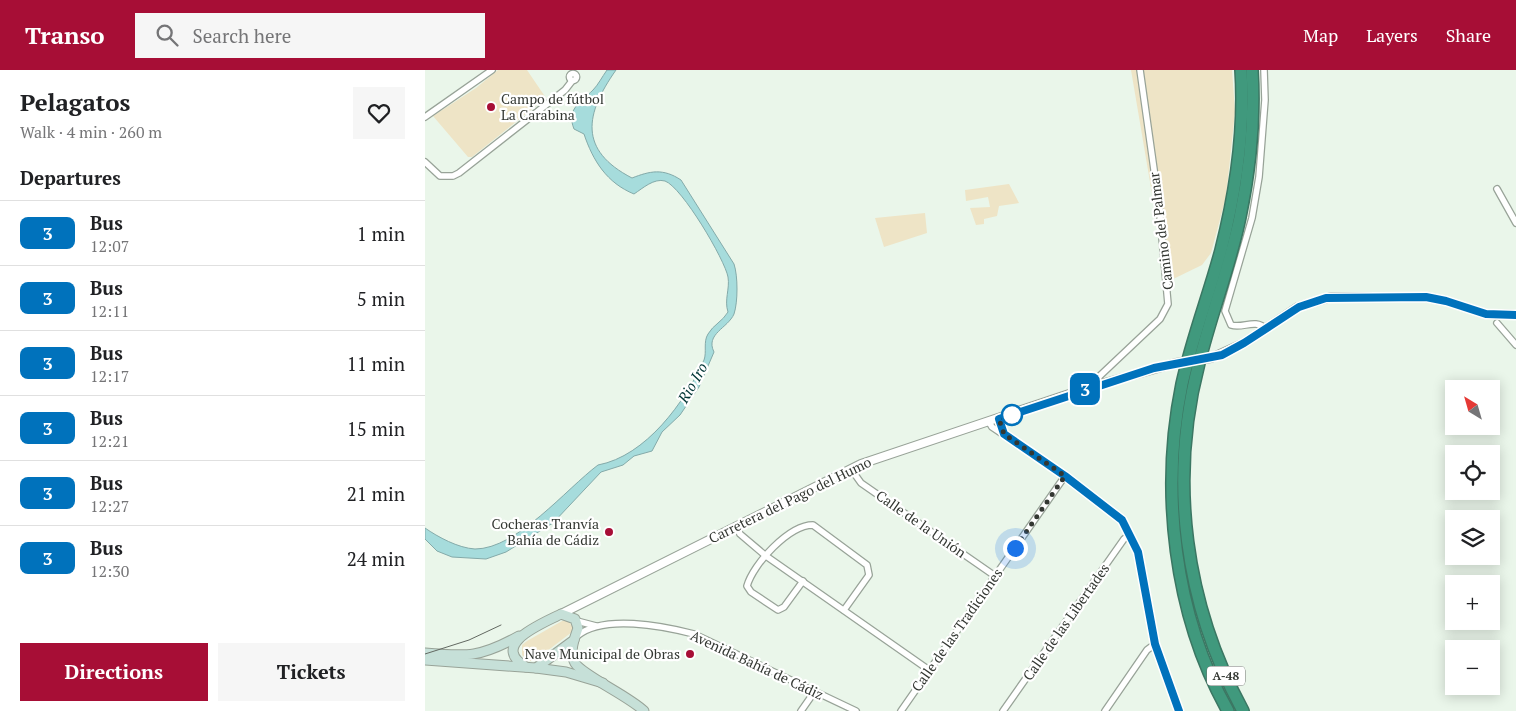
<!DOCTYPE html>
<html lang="en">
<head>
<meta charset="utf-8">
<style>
  body { margin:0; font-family:"PT Serif",serif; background:#f6f6f6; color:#202124; height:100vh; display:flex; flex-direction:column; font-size:19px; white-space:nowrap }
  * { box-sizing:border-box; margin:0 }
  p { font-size:16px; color:#757577 }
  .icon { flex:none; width:28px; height:28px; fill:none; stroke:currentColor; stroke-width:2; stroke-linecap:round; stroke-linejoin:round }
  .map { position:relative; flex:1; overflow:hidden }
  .sheet { display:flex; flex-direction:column; background:#fff; width:425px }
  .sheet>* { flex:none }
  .badge { padding:0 10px; border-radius:8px; font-size:18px; line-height:32px }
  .needle { width:32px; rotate:323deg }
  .buttons { position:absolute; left:1020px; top:310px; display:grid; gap:10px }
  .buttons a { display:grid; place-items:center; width:55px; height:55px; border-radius:0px; background:#fff; box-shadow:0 2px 12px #0003; font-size:25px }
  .you { position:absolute; width:25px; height:25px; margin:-12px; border:4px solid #fff; border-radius:50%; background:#1a73e8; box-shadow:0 0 0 8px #1a73e833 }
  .map>.badge { position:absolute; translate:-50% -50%; box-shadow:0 0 0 2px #fff }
  h2 { padding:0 20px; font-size:19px; line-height:45px }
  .round { display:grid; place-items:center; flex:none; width:52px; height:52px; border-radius:0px; background:#f6f6f6 }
  .summary { display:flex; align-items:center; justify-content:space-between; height:85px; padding:0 20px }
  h1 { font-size:24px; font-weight:700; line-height:38px }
  .action { display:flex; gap:10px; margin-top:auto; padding:10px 20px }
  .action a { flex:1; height:58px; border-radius:0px; background:#a70e36; color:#fff; font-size:20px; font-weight:700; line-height:58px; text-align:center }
  .action a+a { background:#f6f6f6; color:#202124 }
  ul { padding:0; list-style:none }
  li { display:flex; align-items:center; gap:15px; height:65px; padding:0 20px; border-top:1px solid #e0e0e0 }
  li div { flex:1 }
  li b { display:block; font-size:19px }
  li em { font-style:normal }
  li .badge { min-width:55px; font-weight:700; text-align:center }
  header { display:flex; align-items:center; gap:30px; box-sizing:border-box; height:70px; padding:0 25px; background:#a70e36; color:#fff }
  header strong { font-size:24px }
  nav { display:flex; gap:28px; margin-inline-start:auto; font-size:18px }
  .search { width:350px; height:45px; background:#f6f6f6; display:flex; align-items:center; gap:12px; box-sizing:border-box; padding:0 18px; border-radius:0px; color:#757577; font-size:19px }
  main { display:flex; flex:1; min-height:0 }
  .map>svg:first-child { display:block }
  .green { fill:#eee4c6 }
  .water { fill:#a6dcdc; stroke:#84aaa9 }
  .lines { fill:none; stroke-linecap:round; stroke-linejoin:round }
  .minor-casing { stroke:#98a398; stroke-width:8 }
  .tertiary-casing { stroke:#98a398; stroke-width:10 }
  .secondary-casing { stroke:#98a398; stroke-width:11 }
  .motorway-casing { stroke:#3b7763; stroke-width:14 }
  .minor { stroke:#fff; stroke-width:5.5 }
  .tertiary { stroke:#fff; stroke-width:8 }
  .secondary { stroke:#c6e0d8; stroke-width:9 }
  .motorway { stroke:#40997d; stroke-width:11 }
  .tram { stroke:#626861; stroke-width:1 }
  .tertiary-bridge-casing { stroke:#98a398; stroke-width:10; stroke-linecap:butt }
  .tertiary-bridge { stroke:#fff; stroke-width:8 }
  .line-casing { stroke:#fff; stroke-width:11 }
  .line { stroke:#0072bc; stroke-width:8 }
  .walk { stroke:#333732; stroke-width:5; stroke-dasharray:0 9 }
  .poi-dot { fill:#a70e36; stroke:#fff; stroke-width:2 }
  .stop-dot { fill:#fff; stroke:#0072bc; stroke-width:2.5 }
  .labels { text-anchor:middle; stroke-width:4.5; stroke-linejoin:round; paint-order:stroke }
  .shield { fill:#fff; stroke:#707370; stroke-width:1 }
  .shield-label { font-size:12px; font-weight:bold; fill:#333732 }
  .poi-label { font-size:14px; fill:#333732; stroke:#fff; text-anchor:end }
  .street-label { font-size:14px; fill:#333732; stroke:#fff }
  .water-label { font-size:15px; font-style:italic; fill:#003535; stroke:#fff }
</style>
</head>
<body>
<header>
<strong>Transo</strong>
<div class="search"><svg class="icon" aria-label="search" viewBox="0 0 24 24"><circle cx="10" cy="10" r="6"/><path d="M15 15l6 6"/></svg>Search here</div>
<nav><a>Map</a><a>Layers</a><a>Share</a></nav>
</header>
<main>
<section class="sheet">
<div class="summary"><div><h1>Pelagatos</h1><p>Walk · 4 min · 260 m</p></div><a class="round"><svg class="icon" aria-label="heart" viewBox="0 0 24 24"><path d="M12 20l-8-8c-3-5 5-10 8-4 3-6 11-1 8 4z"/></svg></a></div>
<h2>Departures</h2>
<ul>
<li><span class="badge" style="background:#0072bc;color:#fff">3</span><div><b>Bus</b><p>12:07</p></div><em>1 min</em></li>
<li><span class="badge" style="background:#0072bc;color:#fff">3</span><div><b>Bus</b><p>12:11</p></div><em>5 min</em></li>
<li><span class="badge" style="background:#0072bc;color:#fff">3</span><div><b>Bus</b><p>12:17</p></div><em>11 min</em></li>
<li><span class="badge" style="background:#0072bc;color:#fff">3</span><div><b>Bus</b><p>12:21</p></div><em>15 min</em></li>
<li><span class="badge" style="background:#0072bc;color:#fff">3</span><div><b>Bus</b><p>12:27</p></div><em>21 min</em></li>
<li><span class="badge" style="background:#0072bc;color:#fff">3</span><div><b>Bus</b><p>12:30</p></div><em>24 min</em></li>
</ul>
<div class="action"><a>Directions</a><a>Tickets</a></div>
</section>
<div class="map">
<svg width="1091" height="641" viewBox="0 0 1091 641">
  <rect width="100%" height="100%" fill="#eaf6ea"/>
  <g class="green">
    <polygon points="73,0 102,0 121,28 47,87 43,87 8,46 51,18"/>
    <polygon points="706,0 807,0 810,42 801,127 786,183 777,195 742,212"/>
    <polygon points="584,114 594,133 574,136 572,146 559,149 559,154 551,155 545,138 565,137 563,127 541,131 540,120"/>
    <polygon points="500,143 502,163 459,177 450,148"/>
    <polygon points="137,551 143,551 148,557 147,562 109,591 104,591 97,585 97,575 102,571"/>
  </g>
  <path class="water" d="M182,0H191C160,44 153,80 207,108C225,101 238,98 256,110L309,194C313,206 313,232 309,244C303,258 280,264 289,282L274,317L255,345L237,362L227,381L209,386L198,395L176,402L128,453L81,482L61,489L27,487L12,481L0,469V458C13,467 33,478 50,479C92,479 141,419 173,395C221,386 260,332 279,290C282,282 278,272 283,264C288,255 298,251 303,242C299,230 305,219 303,207C300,190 257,117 240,111C229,108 218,118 209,124C182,113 168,91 159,64L149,59C141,39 155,33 168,20C173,15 177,7 182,0Z"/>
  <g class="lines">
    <defs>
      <g id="minor">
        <path d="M839,0L840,30L834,107L827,148L800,241L806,255C818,259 830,248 841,259"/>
        <circle cx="148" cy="7" r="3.5"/>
        <polyline points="0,47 67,0"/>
        <polyline points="0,92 15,106 28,106 34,103 140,20 147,11"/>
        <polyline points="1072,119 1091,153"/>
        <polyline points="1072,253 1091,275"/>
        <polyline points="663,317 735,249 743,234 734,135 715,0"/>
        <polyline points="574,349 579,364"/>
        <polyline points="564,352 567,357 640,406 697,451 713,482 730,574 754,641"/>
        <polyline points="426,399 436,413 570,506"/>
        <polyline points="311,456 315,464 341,486 504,600"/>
        <path d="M378,511L359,537L353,540L326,522L322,516C328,494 364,455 388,455L442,495L444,505L419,540"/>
        <polyline points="152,551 171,556"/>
        <path d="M152,566C178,544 238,556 269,564L431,641"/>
        <polyline points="376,641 390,621"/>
        <polyline points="476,641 640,406"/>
        <polyline points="578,641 699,469 705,464"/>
        <polyline points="680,641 722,580 730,574"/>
      </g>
      <g id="tertiary">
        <polyline points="786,288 819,273 873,237 906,227 1001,227 1021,231 1061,244 1091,245"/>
        <polyline points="136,544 436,394 662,318 751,293"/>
      </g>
      <g id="secondary">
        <path d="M149,570C147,577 146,586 150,593C157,605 204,626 219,641"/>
        <path d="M0,583C43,587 56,587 94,566"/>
        <polyline points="0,590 111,598 141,602 178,613"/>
        <path d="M101,597C63,574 119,553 136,544L150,549L153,558L149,570L111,598"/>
      </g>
      <g id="motorway">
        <path d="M803,641C749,545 735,421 757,314C767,268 784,225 796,180C811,121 820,60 816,0"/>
        <path d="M818,641C760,535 743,411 774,293C786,244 805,196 815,147C825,99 830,49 827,0"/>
      </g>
    </defs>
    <use href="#minor" class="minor-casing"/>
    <use href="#tertiary" class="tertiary-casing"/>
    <use href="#secondary" class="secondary-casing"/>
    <use href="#motorway" class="motorway-casing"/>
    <use href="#minor" class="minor"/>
    <use href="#tertiary" class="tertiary"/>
    <use href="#secondary" class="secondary"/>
    <use href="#motorway" class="motorway"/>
    <polyline class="tram" points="0,584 44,570 76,555"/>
    <defs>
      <polyline id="tertiary-bridge" points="751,293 786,288"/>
    </defs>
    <use href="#tertiary-bridge" class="tertiary-bridge-casing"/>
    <use href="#tertiary-bridge" class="tertiary-bridge"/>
  </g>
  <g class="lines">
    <defs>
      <polyline id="line" points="754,641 730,574 713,482 697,450 640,406 579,364 574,349 729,298 797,285 819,273 874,237 901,228 1001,227 1021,231 1061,244 1091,245"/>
    </defs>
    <use href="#line" class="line-casing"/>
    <use href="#line" class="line"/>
    <polyline class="walk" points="587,345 574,349 579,364 640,406 590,478"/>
  </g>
  <g class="poi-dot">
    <circle cx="66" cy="37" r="5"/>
    <circle cx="184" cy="462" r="5"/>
    <circle cx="265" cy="584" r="5"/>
  </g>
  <circle class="stop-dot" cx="587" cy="345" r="10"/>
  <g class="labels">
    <rect class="shield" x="782" y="596.5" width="38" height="19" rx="4"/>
    <g class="shield-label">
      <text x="801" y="610">A-48</text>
    </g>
    <g class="poi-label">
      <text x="76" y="34" text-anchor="start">Campo de fútbol<tspan x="76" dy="16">La Carabina</tspan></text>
      <text x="174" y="459">Cocheras Tranvía<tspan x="174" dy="16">Bahía de Cádiz</tspan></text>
      <text x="255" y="589">Nave Municipal de Obras</text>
    </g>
    <g class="street-label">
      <text transform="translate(736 161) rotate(-97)" y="5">Camino del Palmar</text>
      <text transform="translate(365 430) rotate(-26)" y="5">Carretera del Pago del Humo</text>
      <text transform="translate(496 454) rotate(35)" y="5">Calle de la Unión</text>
      <text transform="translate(641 552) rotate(-55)" y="5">Calle de las Libertades</text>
      <text transform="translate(532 560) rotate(-55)" y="5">Calle de las Tradiciones</text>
      <text transform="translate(332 595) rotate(25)" y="5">Avenida Bahía de Cádiz</text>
    </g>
    <g class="water-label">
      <text transform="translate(268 313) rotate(-60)" y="5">Rio Iro</text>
    </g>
  </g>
</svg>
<div class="buttons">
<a><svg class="needle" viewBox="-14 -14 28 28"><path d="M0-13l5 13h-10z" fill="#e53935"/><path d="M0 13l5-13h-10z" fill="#757577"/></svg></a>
<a><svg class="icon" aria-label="locate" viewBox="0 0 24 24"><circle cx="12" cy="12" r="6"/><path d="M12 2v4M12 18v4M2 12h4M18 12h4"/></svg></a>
<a><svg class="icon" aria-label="layers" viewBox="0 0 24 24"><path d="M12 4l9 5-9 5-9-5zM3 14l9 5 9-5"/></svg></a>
<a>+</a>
<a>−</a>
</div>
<div class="you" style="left:590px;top:478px"></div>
<b class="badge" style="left:660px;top:319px;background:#0072bc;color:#fff">3</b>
</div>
</main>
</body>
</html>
